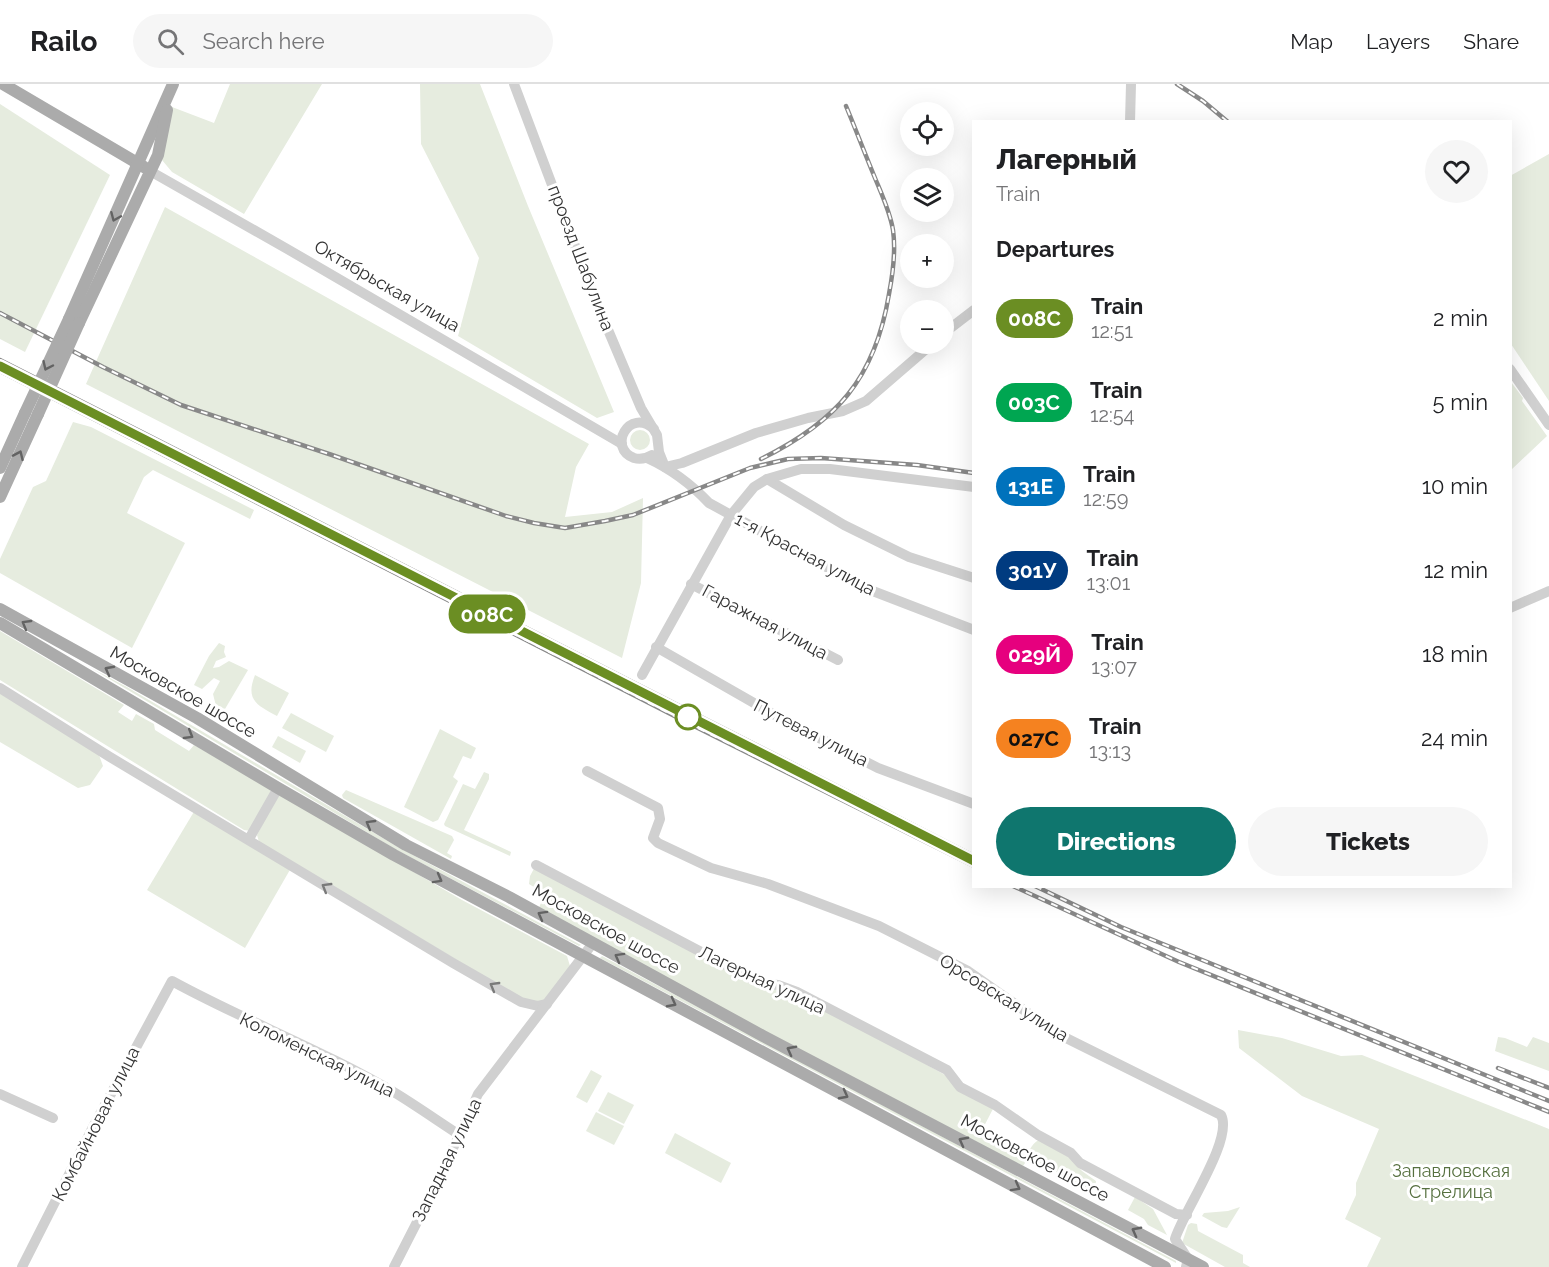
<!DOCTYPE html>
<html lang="en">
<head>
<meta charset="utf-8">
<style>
  body { margin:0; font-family:Raleway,sans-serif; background:#f6f6f6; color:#202124; height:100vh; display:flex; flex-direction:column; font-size:22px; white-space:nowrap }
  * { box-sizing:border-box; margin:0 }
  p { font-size:20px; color:#757577 }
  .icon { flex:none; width:33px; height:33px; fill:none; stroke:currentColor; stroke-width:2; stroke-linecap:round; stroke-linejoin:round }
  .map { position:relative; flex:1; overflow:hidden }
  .sheet { position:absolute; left:972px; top:36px; width:540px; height:768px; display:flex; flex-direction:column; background:#fff; border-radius:0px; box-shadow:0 6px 24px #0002 }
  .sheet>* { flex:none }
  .badge { padding:0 12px; border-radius:20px; font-size:21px; line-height:39px }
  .fabs { position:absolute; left:900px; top:18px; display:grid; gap:12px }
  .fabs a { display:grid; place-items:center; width:54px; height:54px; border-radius:50%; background:#fff; box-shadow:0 6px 24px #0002; font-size:30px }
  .map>.badge { position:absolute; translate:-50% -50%; box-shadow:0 0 0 3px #fff }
  h2 { padding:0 24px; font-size:22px; line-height:54px }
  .round { display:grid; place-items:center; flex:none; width:63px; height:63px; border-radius:32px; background:#f6f6f6 }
  .head { display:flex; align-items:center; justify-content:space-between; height:102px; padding:0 24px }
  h1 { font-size:28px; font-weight:800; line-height:45px }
  .primary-button { display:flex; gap:12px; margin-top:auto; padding:12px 24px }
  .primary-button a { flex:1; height:69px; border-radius:36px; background:#0f766e; color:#fff; font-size:24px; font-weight:800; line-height:69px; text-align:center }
  .primary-button a+a { background:#f6f6f6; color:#202124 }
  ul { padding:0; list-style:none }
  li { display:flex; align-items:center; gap:18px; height:84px; padding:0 24px }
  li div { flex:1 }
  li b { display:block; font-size:22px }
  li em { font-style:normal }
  li .badge { min-width:66px; font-weight:700; text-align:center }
  header { display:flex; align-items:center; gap:36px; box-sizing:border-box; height:84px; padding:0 30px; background:#fff; border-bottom:2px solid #e0e0e0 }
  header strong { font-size:28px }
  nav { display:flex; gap:33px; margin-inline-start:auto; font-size:21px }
  .search { width:420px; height:54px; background:#f6f6f6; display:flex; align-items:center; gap:15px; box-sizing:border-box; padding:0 21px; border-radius:33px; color:#757577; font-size:22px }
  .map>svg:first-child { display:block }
  .green { fill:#e6ecdf }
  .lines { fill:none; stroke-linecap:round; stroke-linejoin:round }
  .minor { stroke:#d0d0d0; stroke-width:10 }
  .major { stroke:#ababab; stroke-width:12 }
  .rail-casing { stroke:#888; stroke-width:4.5 }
  .rail { stroke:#fff; stroke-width:2; stroke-dasharray:7; stroke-linecap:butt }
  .major-bridge { stroke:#ababab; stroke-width:12 }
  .oneway { stroke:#636363 }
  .oneway2 { stroke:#7a7a7a }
  .line-casing { stroke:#fff; stroke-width:14 }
  .line { stroke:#6b8e23; stroke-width:9 }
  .stop-dot { fill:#fff; stroke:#6b8e23; stroke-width:3 }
  .labels { text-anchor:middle; stroke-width:6; stroke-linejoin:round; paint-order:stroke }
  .street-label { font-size:18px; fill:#333; stroke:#fff }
  .park-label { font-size:18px; fill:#56703f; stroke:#fff }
</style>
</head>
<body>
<header>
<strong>Railo</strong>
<div class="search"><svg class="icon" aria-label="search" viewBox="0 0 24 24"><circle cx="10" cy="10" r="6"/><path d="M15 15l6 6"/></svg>Search here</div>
<nav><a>Map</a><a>Layers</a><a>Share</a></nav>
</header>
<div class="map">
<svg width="1549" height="1183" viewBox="0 0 1549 1183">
  <rect width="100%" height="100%" fill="#fff"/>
  <g class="green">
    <polygon points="230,0 322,0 244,130 172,88 162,76 172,23 214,39"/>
    <polygon points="420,0 480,0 528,122 614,328 597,334 458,252 479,174 421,60"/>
    <polygon points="0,20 110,91 25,268 0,255"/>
    <polygon points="1549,70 1549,317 1511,260 1510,92"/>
    <polygon points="165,123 589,360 576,383 565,433 612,428 643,414 641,499 622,574 86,300"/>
    <polygon points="1511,298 1523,314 1522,317 1547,352 1511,386"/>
    <polygon points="73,338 91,343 254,426 250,435 153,386 144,393 127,429 185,459 132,564 0,489 0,475 33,403 46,397"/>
    <circle cx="640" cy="356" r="10"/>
    <polygon points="0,547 124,621 118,628 132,637 136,630 154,640 155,646 189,667 194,661 269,704 271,708 251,747 244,746 0,596"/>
    <polygon points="219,559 225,562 224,568 226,573 216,577 213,584 219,583 229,577 248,586 225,625 216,622 213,610 220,597 214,594 202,605 194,601 209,572"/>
    <polygon points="91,584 127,603 398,763 581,861 579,862 395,765"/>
    <path d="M255,591L289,609L277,632C257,621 245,616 255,591Z"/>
    <polygon points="0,609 99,671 103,682 90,701 78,704 0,658"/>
    <polygon points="291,629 334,652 326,668 282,644"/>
    <polygon points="440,645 476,664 471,675 463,672 453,693 458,697 438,736 433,738 404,723"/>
    <polygon points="278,652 306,667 300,679 272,663"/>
    <polygon points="484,688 489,690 489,695 464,746 511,768 510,772 445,742 444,740 463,700 475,705"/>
    <polygon points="346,706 452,752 454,756 447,769 452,772 451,775 343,714 342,711"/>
    <polygon points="279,712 283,712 462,816 567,872 570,882 547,915 540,919 522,915 259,758 257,751 275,716"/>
    <polygon points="195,726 291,784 245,864 147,806"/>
    <path d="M536,781L760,899L797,908L954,996L995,1021L981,1048L1028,1073C1029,1065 1033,1058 1041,1055L1067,1070L1082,1087L1096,1097L1095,1105L1091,1107L1029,1073L1023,1082L537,828L545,810L529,800L530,792Z"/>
    <polygon points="602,872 1176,1177 1176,1179 600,874"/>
    <polygon points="1238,946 1282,954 1341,972 1362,971 1549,1045 1549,1183 1367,1183 1381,1154 1345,1135 1356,1111 1356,1099 1379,1045 1302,1012 1239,964"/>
    <polygon points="1498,953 1505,954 1527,963 1533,953 1549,959 1549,987 1495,967"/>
    <polygon points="591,986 602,992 587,1019 576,1013"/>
    <polygon points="608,1008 634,1021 624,1040 598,1027"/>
    <polygon points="596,1028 624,1042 614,1061 586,1047"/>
    <polygon points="675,1049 731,1079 721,1099 665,1069"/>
    <polygon points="1135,1113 1153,1125 1167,1151 1148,1141 1144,1135 1128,1126"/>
    <polygon points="1240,1123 1227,1144 1222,1143 1202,1132 1204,1129 1228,1127"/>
    <polygon points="1191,1139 1197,1140 1198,1147 1243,1171 1243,1179 1250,1183 1225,1183 1182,1159 1188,1141"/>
  </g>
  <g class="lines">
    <g class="minor">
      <polyline points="514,0 595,215 641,324 657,351 659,368 665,383"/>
      <polyline points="1130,38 1131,0"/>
      <polyline points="150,87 289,166 622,360"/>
      <polyline points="944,249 974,226"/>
      <polyline points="1510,285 1549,341"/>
      <path d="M652,371C647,374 641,376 634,374C607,364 629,323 654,345"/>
      <path d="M647,374C671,385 692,401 709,419L865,504L974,546"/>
      <polyline points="665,383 682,379 756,349 808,334 843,327 866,317 932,260"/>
      <polyline points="767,395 844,441 909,473 974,494"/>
      <polyline points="691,500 838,576"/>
      <polyline points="1510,524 1549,507"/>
      <polyline points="656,563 780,634 878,684 974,720"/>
      <polyline points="642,591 731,431 754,403 767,395 801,385 830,385 974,403"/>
      <polyline points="0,604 110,673 453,879 521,918 538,922 547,920"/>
      <path d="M587,687L658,724L660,735L653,754L658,759L711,784L768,800L879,842L968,887L1058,950L1221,1031C1234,1055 1183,1128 1175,1155L1188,1175L1186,1183"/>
      <polyline points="249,755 278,704"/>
      <polyline points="536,781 760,899 778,901 797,908 947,986 960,1003 995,1021 1038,1051 1071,1069 1080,1079 1176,1130 1187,1131"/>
      <polyline points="0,1010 53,1034"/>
      <path d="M22,1183L92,1045L172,897C245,937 325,967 397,1010C418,1023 438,1037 458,1050"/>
      <polyline points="394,1183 437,1099 478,1010 593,859"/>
    </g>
    <g class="major">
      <polyline points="3,0 144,83"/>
      <polyline points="69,235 173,0"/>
      <polyline points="79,239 158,71 167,26"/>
      <polyline points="0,384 25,329"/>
      <polyline points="0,413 38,330"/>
      <polyline points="0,525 197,634 406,761 509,813 763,952 1203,1183"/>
      <polyline points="0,539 278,704 394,771 1165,1183"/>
    </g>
    <defs>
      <g id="rail">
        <polyline points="1177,0 1203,17 1228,38"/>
        <polyline points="0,229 103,283 181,321 332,371 506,432 534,439 565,444 605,437 633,431 750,384 788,375 821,374 917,381 974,389"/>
        <polyline points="0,276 974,772"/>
        <polyline points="0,287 698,644 974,782"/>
        <path d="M761,375C836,338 875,295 889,210C893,189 896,167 893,146C890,128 882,111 875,94C865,70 856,46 846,22"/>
        <polyline points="1013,802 1179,878 1549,1028"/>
        <polyline points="1035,802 1121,843 1549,1017"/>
        <polyline points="1498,984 1549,1004"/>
      </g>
    </defs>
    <use href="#rail" class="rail-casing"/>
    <use href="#rail" class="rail"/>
    <g class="major-bridge">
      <polyline points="25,329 69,235"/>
      <polyline points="38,330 79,239"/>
    </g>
  </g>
  <defs><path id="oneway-chevron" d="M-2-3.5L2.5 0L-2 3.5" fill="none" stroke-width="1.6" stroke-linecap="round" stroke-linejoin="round" transform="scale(1.5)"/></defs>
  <g class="oneway">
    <use href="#oneway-chevron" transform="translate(115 133) rotate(113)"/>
    <use href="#oneway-chevron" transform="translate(47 282) rotate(115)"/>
    <use href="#oneway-chevron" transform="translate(19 371) rotate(-66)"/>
    <use href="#oneway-chevron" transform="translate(26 540) rotate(-150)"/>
    <use href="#oneway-chevron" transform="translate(109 586) rotate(-152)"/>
    <use href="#oneway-chevron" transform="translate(189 651) rotate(31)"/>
    <use href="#oneway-chevron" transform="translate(370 740) rotate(-150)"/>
    <use href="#oneway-chevron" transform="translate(438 795) rotate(29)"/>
    <use href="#oneway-chevron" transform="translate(542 831) rotate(-151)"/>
    <use href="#oneway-chevron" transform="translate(619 873) rotate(-151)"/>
    <use href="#oneway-chevron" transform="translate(672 919) rotate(28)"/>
    <use href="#oneway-chevron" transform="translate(791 966) rotate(-152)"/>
    <use href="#oneway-chevron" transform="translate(844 1011) rotate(28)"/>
    <use href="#oneway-chevron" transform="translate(963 1057) rotate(-152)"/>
    <use href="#oneway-chevron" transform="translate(1016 1103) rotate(29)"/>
    <use href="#oneway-chevron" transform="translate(1136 1147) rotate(-152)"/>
  </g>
  <g class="oneway2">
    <use href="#oneway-chevron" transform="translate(326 803) rotate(-149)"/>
    <use href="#oneway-chevron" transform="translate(494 902) rotate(-150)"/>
  </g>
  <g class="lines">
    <defs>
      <polyline id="line" points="0,282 974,777"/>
    </defs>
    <use href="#line" class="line-casing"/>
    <use href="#line" class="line"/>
  </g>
  <circle class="stop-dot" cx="688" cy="633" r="12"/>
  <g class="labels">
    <g class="street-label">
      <text transform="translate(581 174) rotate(69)" y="6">проезд Шабулина</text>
      <text transform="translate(387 202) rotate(30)" y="6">Октябрьская улица</text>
      <text transform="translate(805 470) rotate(28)" y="6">1-я Красная улица</text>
      <text transform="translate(765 538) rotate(28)" y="6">Гаражная улица</text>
      <text transform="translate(183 608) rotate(30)" y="6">Московское шоссе</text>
      <text transform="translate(811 649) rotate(27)" y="6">Путевая улица</text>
      <text transform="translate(606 845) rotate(29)" y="6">Московское шоссе</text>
      <text transform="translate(762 896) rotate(25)" y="6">Лагерная улица</text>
      <text transform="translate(1004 914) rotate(32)" y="6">Орсовская улица</text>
      <text transform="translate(317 971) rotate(26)" y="6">Коломенская улица</text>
      <text transform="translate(96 1040) rotate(-63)" y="6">Комбайновая улица</text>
      <text transform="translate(1035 1074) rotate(28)" y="6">Московское шоссе</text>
      <text transform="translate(447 1076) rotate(-64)" y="6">Западная улица</text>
    </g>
    <g class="park-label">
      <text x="1451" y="1093">Запавловская<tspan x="1451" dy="21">Стрелица</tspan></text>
    </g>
  </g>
</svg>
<div class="fabs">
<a><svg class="icon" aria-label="locate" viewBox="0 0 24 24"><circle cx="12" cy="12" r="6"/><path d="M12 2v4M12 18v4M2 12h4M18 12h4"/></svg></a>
<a><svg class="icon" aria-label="layers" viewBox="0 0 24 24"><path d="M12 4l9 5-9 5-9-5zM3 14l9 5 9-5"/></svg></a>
<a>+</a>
<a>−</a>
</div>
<b class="badge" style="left:487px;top:530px;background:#6b8e23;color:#fff">008С</b>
<section class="sheet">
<div class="head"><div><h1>Лагерный</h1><p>Train</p></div><a class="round"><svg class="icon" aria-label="heart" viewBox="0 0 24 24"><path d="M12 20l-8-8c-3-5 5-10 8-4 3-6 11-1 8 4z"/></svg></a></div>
<h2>Departures</h2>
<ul>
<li><span class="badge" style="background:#6b8e23;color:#fff">008С</span><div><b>Train</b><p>12:51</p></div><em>2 min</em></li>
<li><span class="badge" style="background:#00a651;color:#fff">003С</span><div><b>Train</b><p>12:54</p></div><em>5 min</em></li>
<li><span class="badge" style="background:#0072bc;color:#fff">131Е</span><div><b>Train</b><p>12:59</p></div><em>10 min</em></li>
<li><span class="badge" style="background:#003b80;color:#fff">301У</span><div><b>Train</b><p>13:01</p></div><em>12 min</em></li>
<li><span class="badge" style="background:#e6007e;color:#fff">029Й</span><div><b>Train</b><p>13:07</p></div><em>18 min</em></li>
<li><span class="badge" style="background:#f58220;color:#111">027С</span><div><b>Train</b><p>13:13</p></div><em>24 min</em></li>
</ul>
<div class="primary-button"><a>Directions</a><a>Tickets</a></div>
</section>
</div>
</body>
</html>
